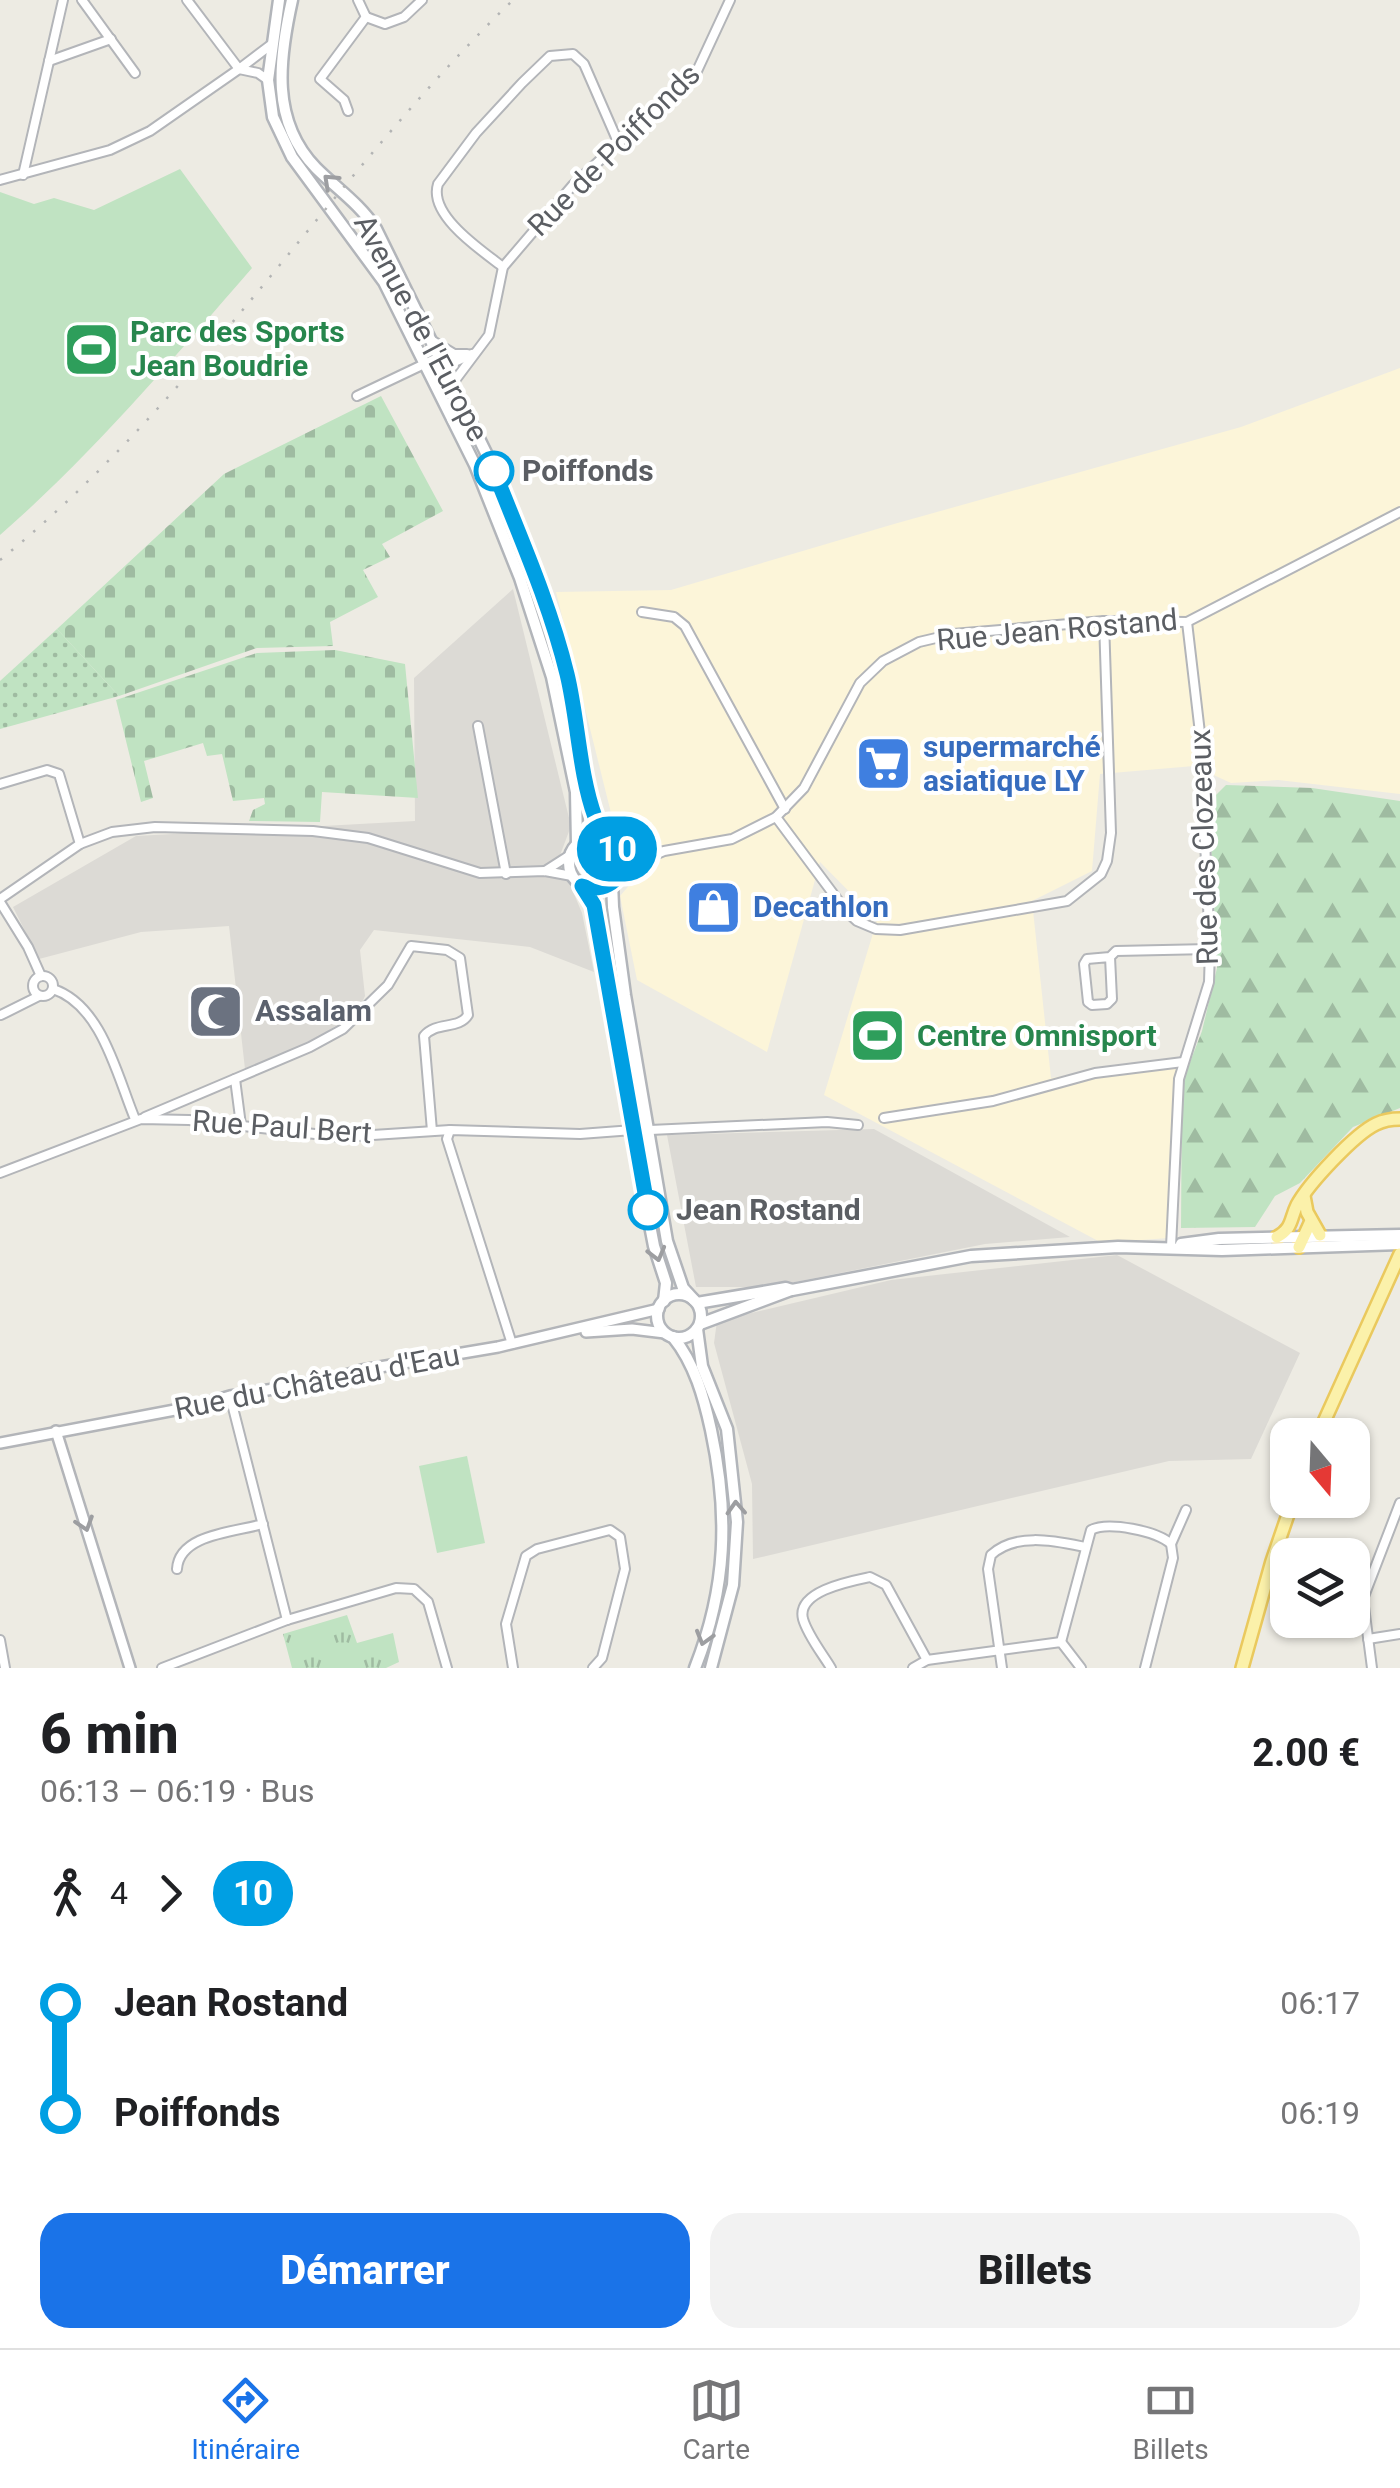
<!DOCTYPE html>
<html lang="fr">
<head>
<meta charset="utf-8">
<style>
  body { margin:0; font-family:Roboto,sans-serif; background:#f2f2f2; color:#202124; height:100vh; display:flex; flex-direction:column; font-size:38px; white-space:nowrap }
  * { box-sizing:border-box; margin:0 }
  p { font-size:32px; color:#757577 }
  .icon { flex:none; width:55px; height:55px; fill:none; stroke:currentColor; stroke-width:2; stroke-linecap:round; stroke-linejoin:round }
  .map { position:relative; height:1668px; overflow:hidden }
  .drawer { display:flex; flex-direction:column; background:#fff; flex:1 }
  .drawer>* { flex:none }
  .badge { padding:0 20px; border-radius:32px; font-size:35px; line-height:65px }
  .needle { width:65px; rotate:161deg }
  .fabs { position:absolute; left:1270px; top:1418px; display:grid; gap:20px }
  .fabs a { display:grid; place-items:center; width:100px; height:100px; border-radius:20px; background:#fff; box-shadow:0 2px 8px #0004; font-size:50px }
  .map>.badge { position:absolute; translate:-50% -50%; box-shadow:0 0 0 5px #fff }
  .legs { display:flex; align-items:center; gap:15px; height:110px; padding:0 40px; font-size:32px }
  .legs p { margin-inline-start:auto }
  .overview { display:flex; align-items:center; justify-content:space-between; height:170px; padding:0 40px }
  h1 { font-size:55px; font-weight:800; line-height:75px }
  .primary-button { display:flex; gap:20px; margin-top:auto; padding:20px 40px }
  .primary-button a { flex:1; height:115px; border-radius:30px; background:#1a73e8; color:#fff; font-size:40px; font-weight:800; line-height:115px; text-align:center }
  .primary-button a+a { background:#f2f2f2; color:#202124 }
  ul { padding:0 40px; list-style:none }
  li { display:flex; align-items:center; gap:35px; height:110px; font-size:38px }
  li i { display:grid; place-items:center; width:15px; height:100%; margin:0 12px; background:currentColor }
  li i::after { content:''; width:25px; height:25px; margin:-12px; border:8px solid; border-radius:50%; background:#fff }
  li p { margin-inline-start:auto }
  li:first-child i { background:linear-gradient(#0000 50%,currentColor 0) }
  li:last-child i { background:linear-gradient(currentColor 50%,#0000 0) }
  .tab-bar { display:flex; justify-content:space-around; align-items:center; height:140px; border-top:2px solid #e0e0e0; background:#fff; font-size:28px; color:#757577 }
  .tab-bar a { display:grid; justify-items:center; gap:5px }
  .tab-bar .active { color:#1a73e8 }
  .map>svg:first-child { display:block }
  .commercial { fill:#fcf5d9 }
  .industrial { fill:#dcdad5 }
  .grass { fill:#c0e3c2 }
  .forest { fill:url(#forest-firs) }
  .cemetery { fill:url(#cemetery-stones) }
  .park { fill:url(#park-tufts) }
  .garden { fill:url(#garden-dots) }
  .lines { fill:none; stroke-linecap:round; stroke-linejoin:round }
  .minor-casing { stroke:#b3b5b9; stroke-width:12 }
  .tertiary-casing { stroke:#b3b5b9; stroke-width:14 }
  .secondary-casing { stroke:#b2b5ba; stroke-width:15 }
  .primary-casing { stroke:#eac95e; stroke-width:16 }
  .minor { stroke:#fff; stroke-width:8 }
  .tertiary { stroke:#fff; stroke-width:9 }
  .secondary { stroke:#fff; stroke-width:10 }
  .primary { stroke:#fbf1aa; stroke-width:11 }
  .rail { stroke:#b3b4b4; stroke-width:2.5; stroke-dasharray:2.5 12; stroke-linecap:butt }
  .oneway { stroke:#9d9ea1 }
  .line-1-casing { stroke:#fff; stroke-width:22 }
  .line-1 { stroke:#009fe3; stroke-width:15 }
  .stop-1-dot { fill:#fff; stroke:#009fe3; stroke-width:5 }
  .labels { text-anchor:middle; stroke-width:8; stroke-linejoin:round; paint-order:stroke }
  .street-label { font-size:30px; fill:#5b5e63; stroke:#fff }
  .leisure-label { font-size:30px; font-weight:bold; fill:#27864d; stroke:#fff; text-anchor:start }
  .stop-label { font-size:30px; font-weight:bold; fill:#5b5e63; stroke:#fff; text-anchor:start }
  .shop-label { font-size:30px; font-weight:bold; fill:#366cbe; stroke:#fff; text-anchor:start }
  .worship-label { font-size:30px; font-weight:bold; fill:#5b616d; stroke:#fff; text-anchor:start }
</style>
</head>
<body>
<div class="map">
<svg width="1400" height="1668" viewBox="0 0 1400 1668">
  <defs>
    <pattern id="forest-firs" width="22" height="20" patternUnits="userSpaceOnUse" patternTransform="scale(2.5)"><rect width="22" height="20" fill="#c0e3c2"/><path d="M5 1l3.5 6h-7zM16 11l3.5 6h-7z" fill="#9fbba1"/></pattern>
    <pattern id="cemetery-stones" width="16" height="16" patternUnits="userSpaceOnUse" patternTransform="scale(2.5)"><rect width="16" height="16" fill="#c0e3c2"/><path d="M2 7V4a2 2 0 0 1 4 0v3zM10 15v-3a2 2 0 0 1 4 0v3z" fill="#9fbba1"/></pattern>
    <pattern id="park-tufts" width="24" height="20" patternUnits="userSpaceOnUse" patternTransform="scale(2.5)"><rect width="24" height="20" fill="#c0e3c2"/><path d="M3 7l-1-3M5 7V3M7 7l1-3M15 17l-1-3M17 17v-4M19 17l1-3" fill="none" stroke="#9fbba1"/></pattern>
    <pattern id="garden-dots" width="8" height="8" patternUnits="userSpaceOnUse" patternTransform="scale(2.5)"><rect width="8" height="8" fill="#c0e3c2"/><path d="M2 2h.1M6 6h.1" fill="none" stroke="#9fbba1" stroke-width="1.8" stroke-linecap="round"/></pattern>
  </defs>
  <rect width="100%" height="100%" fill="#edebe3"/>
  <polygon class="commercial" points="1400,368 1400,794 1278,780 1231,783 1194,766 1100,774 1092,871 1032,901 1051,1078 1183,1059 1168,1238 1102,1243 824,1095 877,920 820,862 767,1052 637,980 620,896 639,874 612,817 556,592 671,590 894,524 1241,427"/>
  <g class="industrial">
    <polygon points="513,589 571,826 559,858 582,913 594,972 530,947 374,930 360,950 365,996 358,1011 311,1042 245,1069 229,926 141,932 39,959 13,907 136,836 415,821 414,678"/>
    <polygon points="874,1129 1070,1237 985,1244 770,1287 696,1287 667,1135"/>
    <polygon points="1117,1255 1300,1353 1251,1459 1169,1461 753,1559 752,1484 714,1343 717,1321 891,1280"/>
  </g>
  <g class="grass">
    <path d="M180,169L252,268C171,361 93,454 0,535V192L34,204L54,198L94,210Z"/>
    <polygon points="467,1456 485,1543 437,1553 419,1466"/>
  </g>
  <polygon class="forest" points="1226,785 1312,788 1400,801 1400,1108 1353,1127 1300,1183 1275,1196 1255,1227 1181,1228 1182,1083 1202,1031 1217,968 1209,802"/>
  <g class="cemetery">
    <polygon points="381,396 443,511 382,544 390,557 363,570 378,597 330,622 333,646 257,648 119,696 57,629 224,474"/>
    <polygon points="335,650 405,664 418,798 322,792 320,822 249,821 253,810 265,804 264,798 233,801 222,754 207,756 203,743 144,761 153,798 141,802 116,700 257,653"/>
  </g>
  <polygon class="park" points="347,1615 357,1643 393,1633 399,1662 386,1668 292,1668 283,1634"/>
  <polygon class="garden" points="57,629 119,696 0,729 0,681"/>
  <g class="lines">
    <defs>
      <g id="minor">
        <polyline points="82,0 135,73"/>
        <polyline points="187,0 239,69 272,44"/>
        <polyline points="358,0 366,17"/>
        <polyline points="366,17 385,24 404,17 422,0"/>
        <polyline points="49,61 111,39"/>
        <polyline points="348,111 344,100 320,79 366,17"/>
        <polyline points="23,175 63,0"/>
        <polyline points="0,180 110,150 150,131 239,69 258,73 268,80"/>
        <path d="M503,267C481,250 428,215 438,184L476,133L522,83L550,56L573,54L584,64L618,142"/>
        <polyline points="431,340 454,354 467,354"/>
        <polyline points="430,373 472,354"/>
        <polyline points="453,383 489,335 503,267 573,185 697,71 730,0"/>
        <polyline points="357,396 439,357"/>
        <polyline points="642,612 674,617 685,626 785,809"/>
        <polyline points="478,726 506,874"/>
        <polyline points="0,784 47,770 59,774 80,844"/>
        <polyline points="776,817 846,911 857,921 876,929 900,930 1067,901 1101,874 1107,861 1111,833 1104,621"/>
        <polyline points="616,848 659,851"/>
        <polyline points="620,870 664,851 732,839 776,817 804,788 860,683 883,661 919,642 953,634 1104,621 1187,622 1400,512"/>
        <polyline points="545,871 570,855"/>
        <polyline points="0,899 80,844 112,832 155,827 313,831 368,838 480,873 545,871 572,876"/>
        <polyline points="0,902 28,947 41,976"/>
        <polyline points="1110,957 1112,999 1107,1004 1092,1005 1088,1002 1084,964 1087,959 1110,957 1116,951 1210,949"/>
        <circle cx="43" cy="986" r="10"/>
        <path d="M53,989C102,1005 117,1076 135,1119"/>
        <polyline points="1,1015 39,996"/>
        <polyline points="235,1079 241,1125"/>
        <path d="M145,1117L310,1047L343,1029L388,985L411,946L447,950L460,958L468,1015C459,1030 436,1021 424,1036L432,1131"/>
        <polyline points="884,1118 993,1101 1095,1073 1183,1062"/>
        <polyline points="450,1130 447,1139 512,1344"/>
        <polyline points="650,1130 827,1122 858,1125"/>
        <polyline points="0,1173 141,1119 189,1120 342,1137 450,1130 580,1134 633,1130"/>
        <polyline points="1171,1247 1179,1079 1209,982 1210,949 1200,733 1187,622"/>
        <polyline points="230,1396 287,1620"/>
        <polyline points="1171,1544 1186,1510"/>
        <path d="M177,1569C179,1534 235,1532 263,1524"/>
        <polyline points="1368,1639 1400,1634"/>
        <polyline points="0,1640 5,1668"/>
        <path d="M1061,1642L1091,1530C1108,1521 1157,1531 1171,1544L1173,1558L1145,1668"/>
        <polyline points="162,1668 287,1620 396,1588 414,1589 428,1602 447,1668"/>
        <polyline points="513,1668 506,1624 526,1556 537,1549 610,1530 620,1537 625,1569 602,1658 593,1668"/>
        <path d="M831,1668C822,1653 808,1636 803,1619C796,1591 851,1581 870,1577L886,1585L927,1660"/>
        <polyline points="913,1668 927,1660 1061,1642 1081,1668"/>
        <path d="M1002,1668L988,1569L991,1555C1016,1532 1055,1541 1085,1547"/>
        <polyline points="1372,1668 1363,1599 1400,1503"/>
      </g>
      <g id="tertiary">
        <polyline points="586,1332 632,1329 665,1333"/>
        <polyline points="56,1431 130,1668"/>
        <polyline points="0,1443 196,1406 230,1396 330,1380 362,1370 498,1347 659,1309"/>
      </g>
      <g id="secondary">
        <polyline points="279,0 268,80 273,117 292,157 384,282 475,465 520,578 552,677 576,792 577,844"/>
        <path d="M292,0C279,58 270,121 316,168C336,188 360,204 376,229L489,459L539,587L567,672L594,815L611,842"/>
        <circle cx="595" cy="863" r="26"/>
        <polyline points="612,882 613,907 625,995 667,1241 683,1288 694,1300"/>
        <polyline points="582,886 593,905 625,1096 654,1246 666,1283 664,1301"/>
        <polyline points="1181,1244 1219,1239 1400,1235"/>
        <circle cx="679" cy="1316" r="22"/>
        <polyline points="697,1303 786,1288 792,1290 971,1256 1118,1247 1222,1250 1400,1244"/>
        <polyline points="700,1324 791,1290"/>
        <polyline points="697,1329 702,1366 727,1429 737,1522 733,1585 711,1668"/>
        <path d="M673,1337C695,1364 704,1398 711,1430C729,1514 727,1587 695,1668"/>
      </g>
      <g id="primary">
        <polyline points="1304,1196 1307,1212 1320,1235"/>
        <path d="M1277,1237C1293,1228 1290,1219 1297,1205C1309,1183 1355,1134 1376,1124C1384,1120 1392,1119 1400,1119"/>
        <polyline points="1299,1247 1311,1221"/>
        <polyline points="1318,1435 1400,1254"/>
        <polyline points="1242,1668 1272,1561 1293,1500"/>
      </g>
    </defs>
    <use href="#minor" class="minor-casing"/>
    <use href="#tertiary" class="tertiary-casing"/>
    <use href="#secondary" class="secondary-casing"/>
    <use href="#primary" class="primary-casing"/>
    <use href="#minor" class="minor"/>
    <use href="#tertiary" class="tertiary"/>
    <use href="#secondary" class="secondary"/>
    <use href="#primary" class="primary"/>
    <path class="rail" d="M0,560C198,400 331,176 513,0"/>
  </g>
  <defs><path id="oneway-chevron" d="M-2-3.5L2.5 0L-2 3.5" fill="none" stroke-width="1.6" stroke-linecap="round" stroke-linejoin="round" transform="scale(2.5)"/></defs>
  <g class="oneway">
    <use href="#oneway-chevron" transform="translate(330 181) rotate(-137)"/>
    <use href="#oneway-chevron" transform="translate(657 1254) rotate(75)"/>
    <use href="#oneway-chevron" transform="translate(736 1508) rotate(-93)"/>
    <use href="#oneway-chevron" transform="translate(85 1524) rotate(72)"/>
    <use href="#oneway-chevron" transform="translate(704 1638) rotate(106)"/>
  </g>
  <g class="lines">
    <defs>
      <path id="line-1" d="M494,471C520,537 550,604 567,674C578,719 579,773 595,817C601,833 621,846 621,863C621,884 600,892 582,886L594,905L648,1210"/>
    </defs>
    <use href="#line-1" class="line-1-casing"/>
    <use href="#line-1" class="line-1"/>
  </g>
  <defs>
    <symbol id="stadium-square" viewBox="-11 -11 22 22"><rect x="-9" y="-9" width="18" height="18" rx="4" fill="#2e9e5b" stroke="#fff"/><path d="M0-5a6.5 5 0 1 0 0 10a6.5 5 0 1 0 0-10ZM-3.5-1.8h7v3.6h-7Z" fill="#fff"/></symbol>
    <symbol id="supermarket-square" viewBox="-11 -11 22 22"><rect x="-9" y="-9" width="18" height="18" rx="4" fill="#3f7fe0" stroke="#fff"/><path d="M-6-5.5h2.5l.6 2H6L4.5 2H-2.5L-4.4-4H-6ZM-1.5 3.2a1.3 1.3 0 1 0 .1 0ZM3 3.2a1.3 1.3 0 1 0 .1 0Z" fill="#fff"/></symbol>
    <symbol id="shop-square" viewBox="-11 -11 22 22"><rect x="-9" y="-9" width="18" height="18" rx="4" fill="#3f7fe0" stroke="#fff"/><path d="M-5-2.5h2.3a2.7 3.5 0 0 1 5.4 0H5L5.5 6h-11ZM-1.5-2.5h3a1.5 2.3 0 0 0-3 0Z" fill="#fff"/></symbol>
    <symbol id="mosque-square" viewBox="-11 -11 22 22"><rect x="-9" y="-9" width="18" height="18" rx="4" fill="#6b7280" stroke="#fff"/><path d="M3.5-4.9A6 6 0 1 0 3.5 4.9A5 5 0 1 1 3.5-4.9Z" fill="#fff"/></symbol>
  </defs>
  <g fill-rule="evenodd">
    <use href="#stadium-square" x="60" y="318" width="63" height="63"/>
    <use href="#supermarket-square" x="852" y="732" width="63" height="63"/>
    <use href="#shop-square" x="682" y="876" width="63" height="63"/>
    <use href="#mosque-square" x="184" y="980" width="63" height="63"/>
    <use href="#stadium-square" x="846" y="1004" width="63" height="63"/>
  </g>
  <g class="stop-1-dot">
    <circle cx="494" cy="471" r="18"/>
    <circle cx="648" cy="1210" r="18"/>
  </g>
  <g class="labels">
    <g class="street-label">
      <text transform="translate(614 150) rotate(-45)" y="10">Rue de Poiffonds</text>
      <text transform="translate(421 328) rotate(62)" y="10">Avenue de l'Europe</text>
      <text transform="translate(1057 630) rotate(-5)" y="10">Rue Jean Rostand</text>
      <text transform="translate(1204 847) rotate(-92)" y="10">Rue des Clozeaux</text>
      <text transform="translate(282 1127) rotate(4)" y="10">Rue Paul Bert</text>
      <text transform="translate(317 1382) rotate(-11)" y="10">Rue du Château d'Eau</text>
    </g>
    <g class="leisure-label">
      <text x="130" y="342">Parc des Sports<tspan x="130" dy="34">Jean Boudrie</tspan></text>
      <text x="917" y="1046">Centre Omnisport</text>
    </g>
    <g class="stop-label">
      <text x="522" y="481">Poiffonds</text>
      <text x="676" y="1220">Jean Rostand</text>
    </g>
    <g class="shop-label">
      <text x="923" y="757">supermarché<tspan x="923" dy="34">asiatique LY</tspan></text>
      <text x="753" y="917">Decathlon</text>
    </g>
    <g class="worship-label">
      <text x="255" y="1021">Assalam</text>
    </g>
  </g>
</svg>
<div class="fabs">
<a><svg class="needle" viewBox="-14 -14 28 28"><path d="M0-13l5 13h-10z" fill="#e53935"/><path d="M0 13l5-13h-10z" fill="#757577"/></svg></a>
<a><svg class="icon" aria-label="layers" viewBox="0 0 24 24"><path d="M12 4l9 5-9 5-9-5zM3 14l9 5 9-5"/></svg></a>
</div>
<b class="badge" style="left:617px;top:849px;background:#009fe3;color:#fff">10</b>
</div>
<section class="drawer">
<div class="overview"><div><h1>6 min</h1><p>06:13 – 06:19 · Bus</p></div><b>2.00 €</b></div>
<div class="legs"><svg class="icon" aria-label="walk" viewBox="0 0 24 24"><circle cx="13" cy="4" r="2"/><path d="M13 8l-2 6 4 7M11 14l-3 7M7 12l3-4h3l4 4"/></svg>4<svg class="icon" aria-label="forward" viewBox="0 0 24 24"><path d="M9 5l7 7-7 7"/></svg><b class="badge" style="background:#009fe3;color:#fff">10</b></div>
<ul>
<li><i style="color:#009fe3"></i><b>Jean Rostand</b><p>06:17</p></li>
<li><i style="color:#009fe3"></i><b>Poiffonds</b><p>06:19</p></li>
</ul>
<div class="primary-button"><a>Démarrer</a><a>Billets</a></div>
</section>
<nav class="tab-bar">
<a class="active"><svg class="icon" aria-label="directions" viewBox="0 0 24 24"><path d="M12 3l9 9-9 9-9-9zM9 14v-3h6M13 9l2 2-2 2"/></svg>Itinéraire</a>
<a><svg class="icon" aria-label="map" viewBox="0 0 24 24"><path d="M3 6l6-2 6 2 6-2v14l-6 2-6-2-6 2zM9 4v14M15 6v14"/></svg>Carte</a>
<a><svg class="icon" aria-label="tickets" viewBox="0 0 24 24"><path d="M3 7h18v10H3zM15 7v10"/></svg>Billets</a>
</nav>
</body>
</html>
